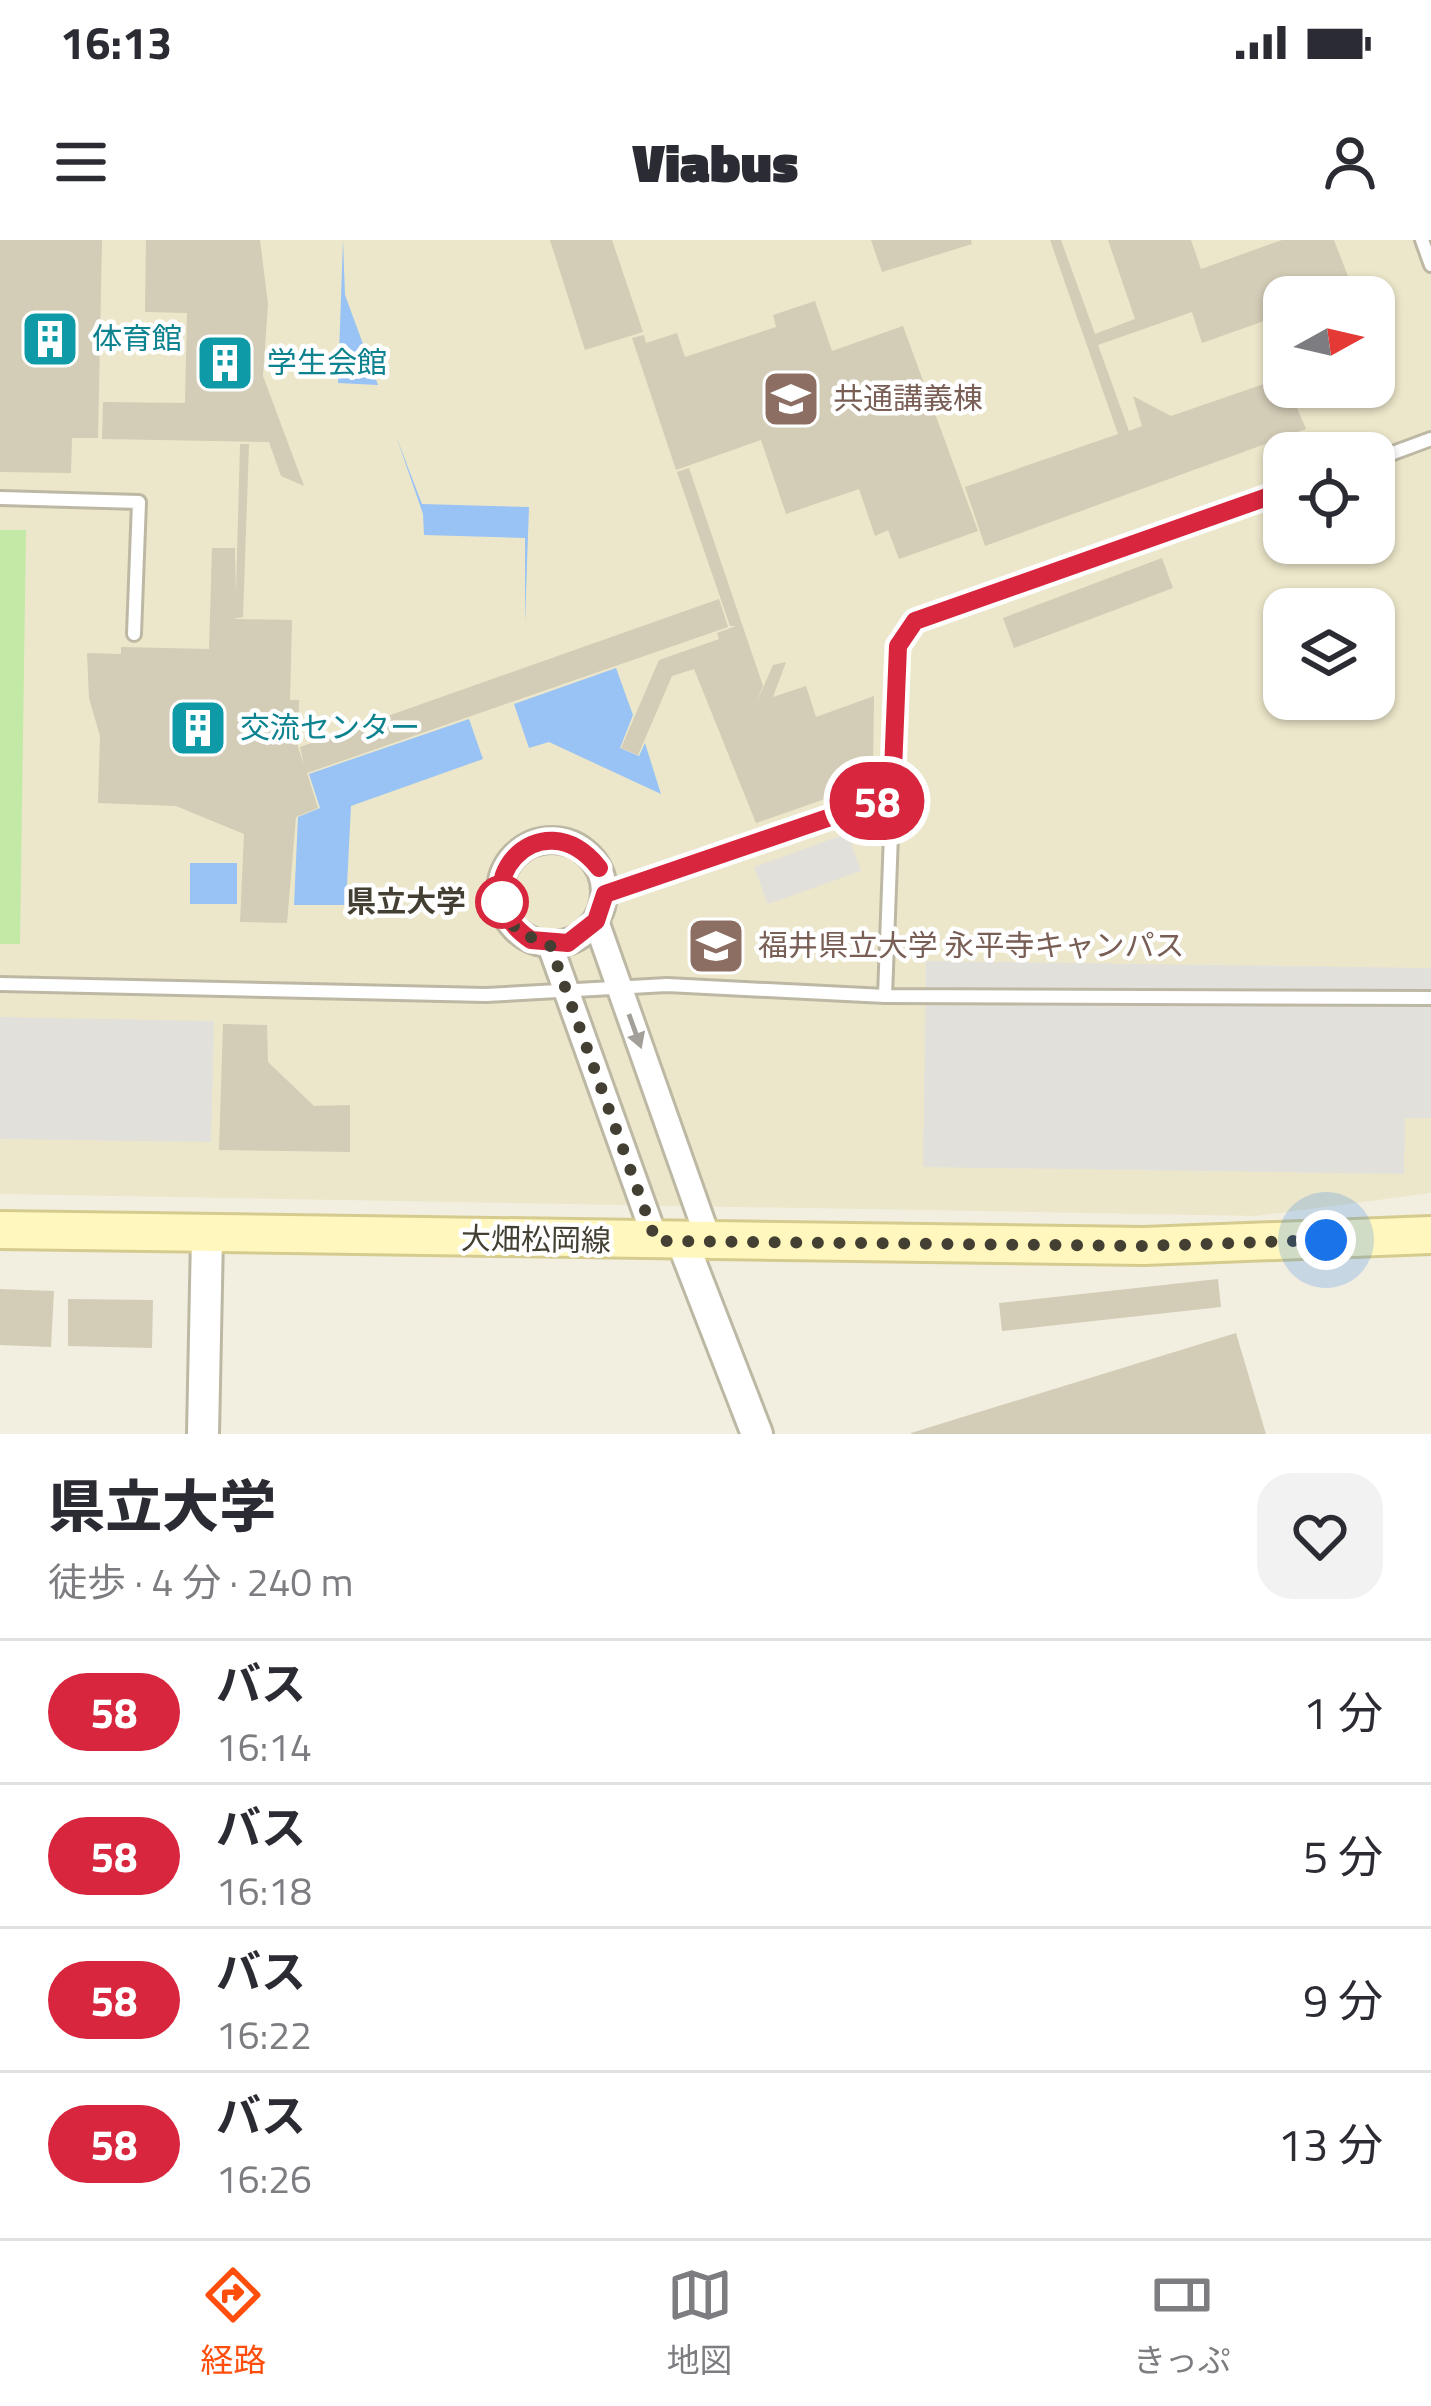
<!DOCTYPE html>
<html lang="ja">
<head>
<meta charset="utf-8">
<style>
  body { margin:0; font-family:"Titillium Web","Noto Sans JP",sans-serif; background:#f2f2f3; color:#2b2b33; height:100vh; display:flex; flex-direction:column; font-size:45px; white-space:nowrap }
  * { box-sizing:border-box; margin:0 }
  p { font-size:39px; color:#7c7c81 }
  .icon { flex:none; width:66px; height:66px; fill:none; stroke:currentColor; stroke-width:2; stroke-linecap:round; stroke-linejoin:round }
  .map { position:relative; height:1194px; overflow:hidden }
  .panel { display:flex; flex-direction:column; background:#fff; flex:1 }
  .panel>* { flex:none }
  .badge { padding:0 24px; border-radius:39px; font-size:42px; line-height:78px }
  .needle { width:78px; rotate:82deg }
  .fabs { position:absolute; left:1263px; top:36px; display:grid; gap:24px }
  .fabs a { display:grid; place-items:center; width:132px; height:132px; border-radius:24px; background:#fff; box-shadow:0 3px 9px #0004; font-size:60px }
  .you { position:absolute; width:60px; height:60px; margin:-30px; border:9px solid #fff; border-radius:50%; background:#1a73e8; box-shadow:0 0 0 18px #1a73e833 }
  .map>.badge { position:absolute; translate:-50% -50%; box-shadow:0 0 0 6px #fff }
  .round { display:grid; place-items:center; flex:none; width:126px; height:126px; border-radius:36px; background:#f2f2f3 }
  .overview { display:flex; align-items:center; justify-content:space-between; height:204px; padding:0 48px }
  h1 { font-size:57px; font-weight:800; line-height:90px }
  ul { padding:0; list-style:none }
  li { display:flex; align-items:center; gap:36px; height:144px; padding:0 48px; border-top:3px solid #e1e1e2 }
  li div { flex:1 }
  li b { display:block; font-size:45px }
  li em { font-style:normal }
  li .badge { min-width:132px; font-weight:700; text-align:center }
  .status { display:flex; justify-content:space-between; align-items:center; height:84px; padding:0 60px; background:#fff; direction:ltr }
  .status svg { height:33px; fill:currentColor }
  header { display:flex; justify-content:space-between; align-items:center; height:156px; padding:0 48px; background:#fff; font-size:54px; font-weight:800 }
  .dock { display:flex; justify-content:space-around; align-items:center; height:168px; border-top:3px solid #e1e1e2; background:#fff; font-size:33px; color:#7c7c81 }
  .dock a { display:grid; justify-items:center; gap:6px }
  .dock .selected { color:#ff4d0b }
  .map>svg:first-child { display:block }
  .education { fill:#ece7ca; fill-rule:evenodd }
  .green { fill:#c3e9a7 }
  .parking { fill:#e2e0db }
  .water { fill:#98c3f4 }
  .building { fill:#d3ccb6 }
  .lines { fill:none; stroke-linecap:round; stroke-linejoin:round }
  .service-casing { stroke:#bdb8a4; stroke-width:18 }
  .minor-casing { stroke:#bdb8a4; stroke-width:30 }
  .tertiary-casing { stroke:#bdb8a4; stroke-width:36 }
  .secondary-casing { stroke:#d5cb8e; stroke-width:42 }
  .service { stroke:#fff; stroke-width:12 }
  .minor { stroke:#fff; stroke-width:24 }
  .tertiary { stroke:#fff; stroke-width:30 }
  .secondary { stroke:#fff7be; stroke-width:36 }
  .oneway { fill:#a19f98 }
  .line-casing { stroke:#fff; stroke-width:27 }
  .line { stroke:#d7263d; stroke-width:18 }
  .walk { stroke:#433f32; stroke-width:12; stroke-dasharray:0 21.6 }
  .stop-dot { fill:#fff; stroke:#d7263d; stroke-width:6 }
  .labels { text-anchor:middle; stroke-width:9; stroke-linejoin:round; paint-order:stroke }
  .culture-label { font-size:30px; fill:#0d838f; stroke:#fff; text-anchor:start }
  .education-label { font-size:30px; fill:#785e54; stroke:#fff; text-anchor:start }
  .stop-label { font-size:30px; font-weight:bold; fill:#433f32; stroke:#fff; text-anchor:end }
  .street-label { font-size:30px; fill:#433f32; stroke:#fff }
</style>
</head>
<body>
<div class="status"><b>16:13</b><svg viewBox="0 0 49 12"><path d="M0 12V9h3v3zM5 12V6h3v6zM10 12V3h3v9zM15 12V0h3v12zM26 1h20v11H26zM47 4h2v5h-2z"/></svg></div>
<header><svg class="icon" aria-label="menu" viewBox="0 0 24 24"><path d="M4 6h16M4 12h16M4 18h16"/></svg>Viabus<svg class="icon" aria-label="person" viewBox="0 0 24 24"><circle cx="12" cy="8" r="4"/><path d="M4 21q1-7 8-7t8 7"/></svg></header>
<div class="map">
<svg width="1431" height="1194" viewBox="0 0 1431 1194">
  <rect width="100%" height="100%" fill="#f2efe1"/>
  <path class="education" d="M0,0H1431V953L1256,976L0,954ZM1284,57H1374V147H1284ZM1284,213H1374V303H1284ZM1284,369H1374V459H1284Z"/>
  <polygon class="green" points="0,290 26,290 20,704 0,704"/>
  <g class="parking">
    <polygon points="848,593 861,631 768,664 754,627"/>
    <polygon points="926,721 1431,728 1431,878 1405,878 1404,934 923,927"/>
    <polygon points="0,777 214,781 211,902 0,899"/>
  </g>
  <g class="water">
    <polygon points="343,0 345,55 378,145 338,143"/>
    <polygon points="396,196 422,264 529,267 525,383 525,298 424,295 423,274"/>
    <polygon points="616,428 633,475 620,508 639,516 645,503 661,554 549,502 529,508 514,464"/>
    <polygon points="469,479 483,519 351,566 346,665 294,665 298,577 320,568 309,534"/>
    <rect x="190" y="623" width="47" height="41"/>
  </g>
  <g class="building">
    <polygon points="0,0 102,0 98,198 72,198 71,233 0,232"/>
    <polygon points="146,0 260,0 268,64 263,136 304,246 281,236 269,202 102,199 103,162 185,163 187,73 145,72"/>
    <polygon points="550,0 612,0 643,92 585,110"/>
    <polygon points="871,0 971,0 972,4 882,32"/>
    <polygon points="1050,0 1061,0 1095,94 1135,79 1108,0 1191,0 1201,29 1282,0 1334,0 1353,49 1331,57 1284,57 1284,74 1202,103 1192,72 1098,105 1129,191 1142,186 1133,156 1171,176 1284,137 1306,189 985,306 965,247 1118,194"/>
    <polygon points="815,61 832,111 903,86 978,291 899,319 888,290 875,296 859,249 786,274 761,200 676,230 632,98 644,95 646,103 677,93 685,117 776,87 773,75"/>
    <polygon points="240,204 249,204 243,377 233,379 292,380 290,460 299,460 298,507 304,525 300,507 719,359 728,387 307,533 318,568 296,577 287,683 240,682 244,594 176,566 98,563 100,496 89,458 87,413 121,414 121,407 209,409 212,308 235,308 236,354"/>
    <polygon points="689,228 763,446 756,464 773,425 786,422 773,457 806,446 816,477 874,456 873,529 837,542 842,553 756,583 694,429 672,436 638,515 621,508 659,420 719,399 717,393 736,386 730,386 677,232"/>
    <polygon points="1162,318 1173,348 1014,408 1003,378"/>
    <polygon points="223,784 267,785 268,822 314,866 350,865 350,912 219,910"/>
    <polygon points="1218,1039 1221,1067 1002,1091 999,1063"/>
    <polygon points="0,1049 54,1051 51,1107 0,1105"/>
    <polygon points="68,1059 153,1060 152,1108 68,1106"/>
    <polygon points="1236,1093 1266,1194 911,1194 911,1193"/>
  </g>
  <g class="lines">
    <defs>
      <g id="service">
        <polyline points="1422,0 1431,25"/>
        <polyline points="1374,220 1431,199"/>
        <polyline points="0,258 139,262 134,394"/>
        <polyline points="605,654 892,556"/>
        <polyline points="0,744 486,755 667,745 885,756 1431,758"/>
        <polyline points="885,756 898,406 915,381 1284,251"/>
      </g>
      <g id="minor">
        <circle cx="552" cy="652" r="52"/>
        <polyline points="596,681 709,1001"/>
        <polyline points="550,705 656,1001"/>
      </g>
      <g id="tertiary">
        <polyline points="682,1001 757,1194"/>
        <polyline points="203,1194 207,997"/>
      </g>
      <polyline id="secondary" points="0,990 1144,1006 1431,995"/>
    </defs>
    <use href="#service" class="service-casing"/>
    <use href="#minor" class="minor-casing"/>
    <use href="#tertiary" class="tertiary-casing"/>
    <use href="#secondary" class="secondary-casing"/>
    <use href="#service" class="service"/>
    <use href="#minor" class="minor"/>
    <use href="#tertiary" class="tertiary"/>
    <use href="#secondary" class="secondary"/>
  </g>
  <defs><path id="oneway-solid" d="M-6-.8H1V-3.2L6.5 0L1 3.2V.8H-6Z" transform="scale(3)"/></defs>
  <use class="oneway" href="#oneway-solid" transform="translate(635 791) rotate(70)"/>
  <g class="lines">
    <defs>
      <path id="line" d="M599,628C541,554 455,649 531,700L568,703L596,681L605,654L892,556L898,406L915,381L1284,251"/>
    </defs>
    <use href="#line" class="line-casing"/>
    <use href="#line" class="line"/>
    <polyline class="walk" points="502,662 500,654 516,691 550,705 656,1001 1144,1006 1326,1000"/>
  </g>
  <defs>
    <symbol id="building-square" viewBox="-11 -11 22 22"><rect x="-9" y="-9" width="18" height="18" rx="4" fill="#0f9aa8" stroke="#fff"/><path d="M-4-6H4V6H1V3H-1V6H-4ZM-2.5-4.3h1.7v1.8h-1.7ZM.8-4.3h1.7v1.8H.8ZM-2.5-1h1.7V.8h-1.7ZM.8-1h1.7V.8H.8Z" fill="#fff"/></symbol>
    <symbol id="university-square" viewBox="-11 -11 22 22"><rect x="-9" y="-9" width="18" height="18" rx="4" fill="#8d6e63" stroke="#fff"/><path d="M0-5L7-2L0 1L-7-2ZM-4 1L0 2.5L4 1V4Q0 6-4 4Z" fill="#fff"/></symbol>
  </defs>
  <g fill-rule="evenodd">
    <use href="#building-square" x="17" y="66" width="66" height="66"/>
    <use href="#building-square" x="192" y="90" width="66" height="66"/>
    <use href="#university-square" x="758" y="126" width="66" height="66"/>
    <use href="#building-square" x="165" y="455" width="66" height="66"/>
    <use href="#university-square" x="683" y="673" width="66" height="66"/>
  </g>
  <circle class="stop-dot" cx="502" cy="662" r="24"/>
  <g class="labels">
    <g class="culture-label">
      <text x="92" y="109">体育館</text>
      <text x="267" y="133">学生会館</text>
      <text x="240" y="498">交流センター</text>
    </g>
    <g class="education-label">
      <text x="833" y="169">共通講義棟</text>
      <text x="758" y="716">福井県立大学 永平寺キャンパス</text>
    </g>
    <g class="stop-label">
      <text x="466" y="672">県立大学</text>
    </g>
    <g class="street-label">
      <text transform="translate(536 1000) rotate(1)" y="10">大畑松岡線</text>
    </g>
  </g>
</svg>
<div class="fabs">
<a><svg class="needle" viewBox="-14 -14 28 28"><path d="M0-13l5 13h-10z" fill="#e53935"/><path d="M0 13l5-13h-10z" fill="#7c7c81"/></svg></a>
<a><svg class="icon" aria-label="locate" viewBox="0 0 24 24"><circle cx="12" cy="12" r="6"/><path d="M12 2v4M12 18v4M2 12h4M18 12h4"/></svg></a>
<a><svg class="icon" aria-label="layers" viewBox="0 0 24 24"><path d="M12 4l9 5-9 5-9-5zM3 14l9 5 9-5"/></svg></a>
</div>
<div class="you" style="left:1326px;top:1000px"></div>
<b class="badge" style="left:877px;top:561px;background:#d7263d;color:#fff">58</b>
</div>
<section class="panel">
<div class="overview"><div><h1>県立大学</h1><p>徒歩 · 4 分 · 240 m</p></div><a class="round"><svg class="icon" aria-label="heart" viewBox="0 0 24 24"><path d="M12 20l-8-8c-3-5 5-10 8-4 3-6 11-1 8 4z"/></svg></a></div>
<ul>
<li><span class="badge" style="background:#d7263d;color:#fff">58</span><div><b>バス</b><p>16:14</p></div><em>1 分</em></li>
<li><span class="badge" style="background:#d7263d;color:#fff">58</span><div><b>バス</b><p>16:18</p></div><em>5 分</em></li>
<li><span class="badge" style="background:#d7263d;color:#fff">58</span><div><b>バス</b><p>16:22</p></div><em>9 分</em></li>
<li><span class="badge" style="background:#d7263d;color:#fff">58</span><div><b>バス</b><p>16:26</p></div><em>13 分</em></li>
</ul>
</section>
<nav class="dock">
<a class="selected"><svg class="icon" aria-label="directions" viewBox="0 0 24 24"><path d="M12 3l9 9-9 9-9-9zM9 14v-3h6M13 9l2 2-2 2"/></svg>経路</a>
<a><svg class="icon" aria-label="map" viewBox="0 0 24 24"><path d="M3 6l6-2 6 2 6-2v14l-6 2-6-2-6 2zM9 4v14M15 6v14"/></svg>地図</a>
<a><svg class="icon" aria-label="tickets" viewBox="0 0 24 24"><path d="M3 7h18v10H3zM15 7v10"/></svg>きっぷ</a>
</nav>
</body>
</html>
